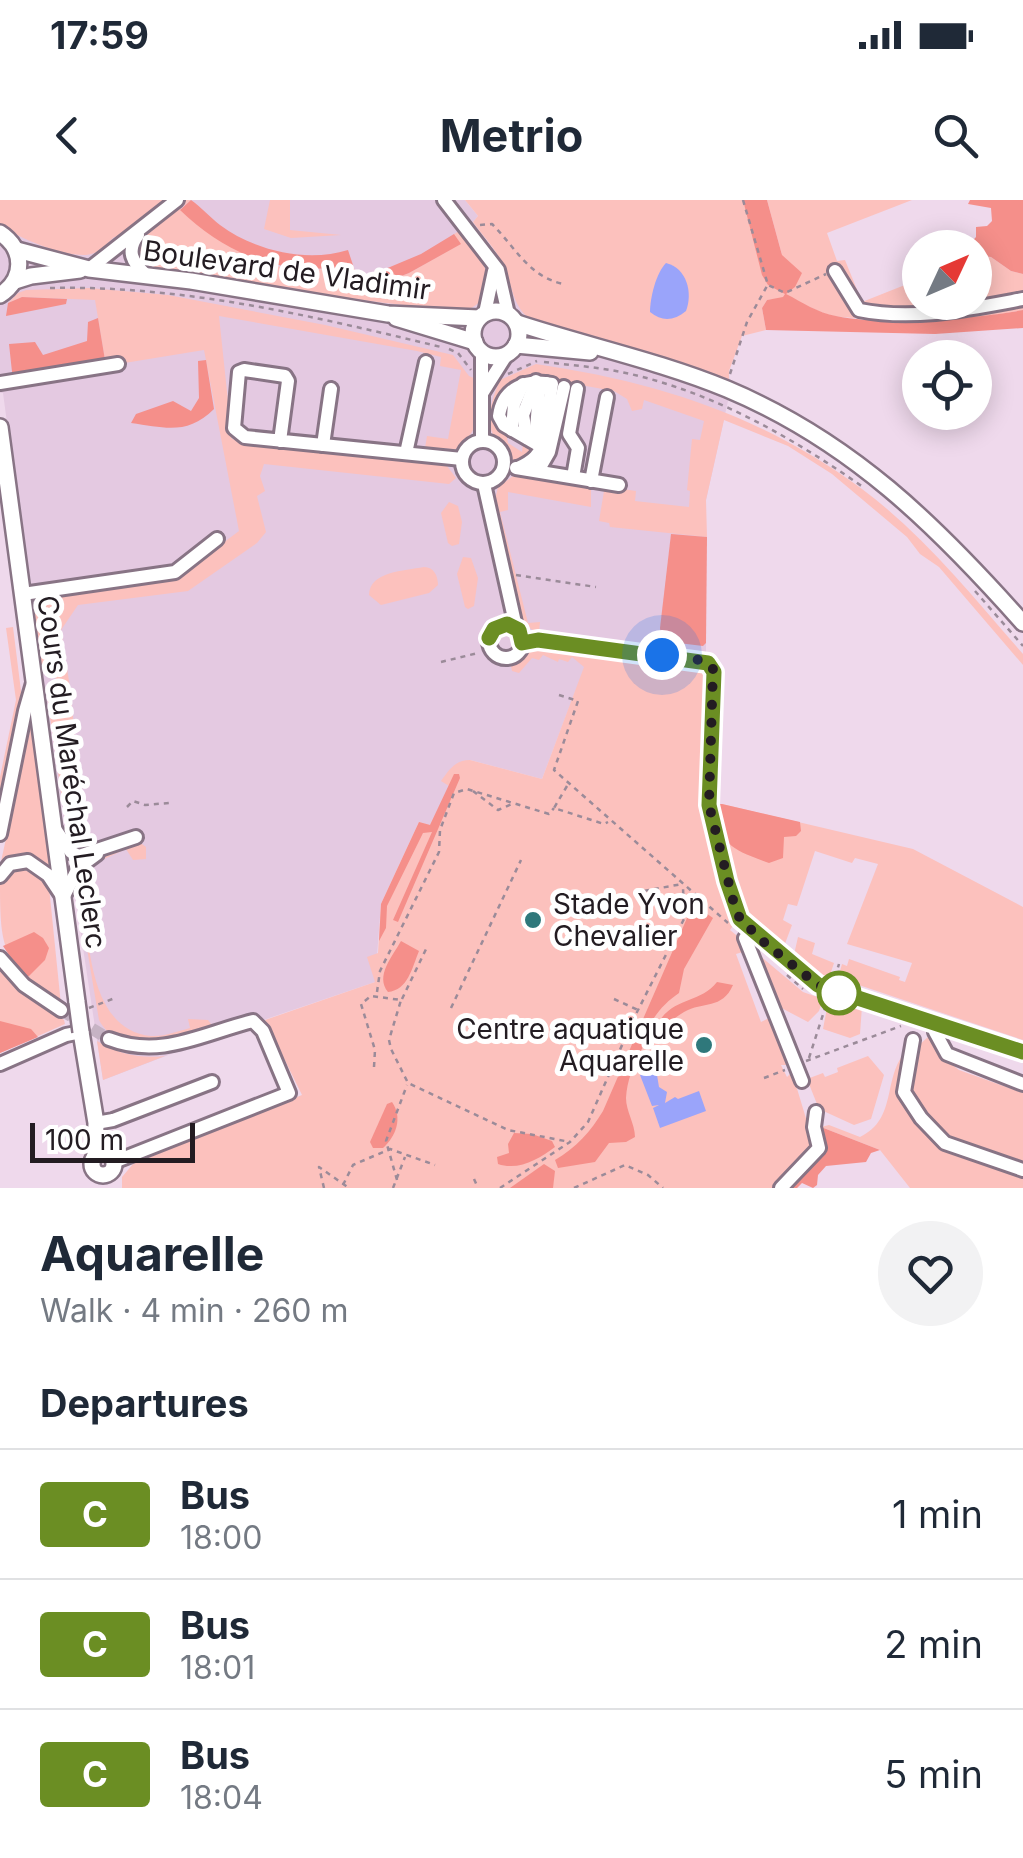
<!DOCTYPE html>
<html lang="en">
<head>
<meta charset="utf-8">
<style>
  body { margin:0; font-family:Inter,sans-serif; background:#f2f2f3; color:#1f2937; height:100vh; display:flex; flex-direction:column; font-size:38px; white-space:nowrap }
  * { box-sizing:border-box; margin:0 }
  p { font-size:32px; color:#747a83 }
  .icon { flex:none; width:55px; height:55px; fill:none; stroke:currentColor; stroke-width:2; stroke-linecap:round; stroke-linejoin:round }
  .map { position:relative; height:988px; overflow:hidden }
  .sheet { display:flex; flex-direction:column; background:#fff; flex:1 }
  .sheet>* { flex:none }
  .badge { padding:0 20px; border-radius:8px; font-size:35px; line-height:65px }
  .needle { width:65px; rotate:46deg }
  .tools { position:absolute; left:902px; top:30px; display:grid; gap:20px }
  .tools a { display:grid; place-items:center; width:90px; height:90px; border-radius:50%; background:#fff; box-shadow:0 5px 25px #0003; font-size:50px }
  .scale { position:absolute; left:30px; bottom:25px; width:165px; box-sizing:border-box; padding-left:10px; border:5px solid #231c22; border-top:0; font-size:28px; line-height:35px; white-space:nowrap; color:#231c22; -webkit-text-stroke:8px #fff; paint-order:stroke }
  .you { position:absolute; width:50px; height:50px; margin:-25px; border:8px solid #fff; border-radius:50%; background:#1a73e8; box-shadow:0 0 0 15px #1a73e833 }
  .map>.badge { position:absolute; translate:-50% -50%; box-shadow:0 0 0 5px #fff }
  h2 { padding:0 40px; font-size:38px; line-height:90px }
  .round { display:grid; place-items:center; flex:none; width:105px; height:105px; border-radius:52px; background:#f2f2f3 }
  .summary { display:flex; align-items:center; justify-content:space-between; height:170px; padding:0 40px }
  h1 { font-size:48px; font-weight:700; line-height:75px }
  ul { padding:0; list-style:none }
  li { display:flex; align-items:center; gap:30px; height:130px; padding:0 40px; border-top:2px solid #e0e1e3 }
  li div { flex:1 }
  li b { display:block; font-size:38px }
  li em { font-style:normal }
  li .badge { min-width:110px; font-weight:700; text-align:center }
  .status { display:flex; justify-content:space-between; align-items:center; height:70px; padding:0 50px; background:#fff; direction:ltr }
  .status svg { height:28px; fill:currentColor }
  header { display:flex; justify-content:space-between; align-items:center; height:130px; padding:0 40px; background:#fff; font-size:45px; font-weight:700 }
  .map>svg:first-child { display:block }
  .built { fill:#e4c9e1 }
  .green { fill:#fcc1bd }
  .forest { fill:#f58f8a }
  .water { fill:#9aa4fa }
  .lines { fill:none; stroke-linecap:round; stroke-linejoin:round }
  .minor-tunnel { stroke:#c6b3c4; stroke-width:12; stroke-dasharray:12 6; stroke-linecap:butt }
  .minor-casing { stroke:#887485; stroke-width:18 }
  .major-casing { stroke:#887485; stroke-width:20 }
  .path { stroke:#9b8b99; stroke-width:2.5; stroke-dasharray:5 5; stroke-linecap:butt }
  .minor { stroke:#fff; stroke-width:12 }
  .major { stroke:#fff; stroke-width:15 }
  .major-bridge-casing { stroke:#887485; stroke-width:20; stroke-linecap:butt }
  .major-bridge { stroke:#fff; stroke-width:15 }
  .line-casing { stroke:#fff; stroke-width:22 }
  .line { stroke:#6b8e23; stroke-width:15 }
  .walk { stroke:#231c22; stroke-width:10; stroke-dasharray:0 18 }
  .poi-dot { fill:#2f787b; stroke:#fff; stroke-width:4 }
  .stop-dot { fill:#fff; stroke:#6b8e23; stroke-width:5 }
  .labels { text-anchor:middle; stroke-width:10; stroke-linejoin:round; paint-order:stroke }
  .street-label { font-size:28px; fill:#231c22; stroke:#fff }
  .poi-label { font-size:28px; fill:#231c22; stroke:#fff; text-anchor:start }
</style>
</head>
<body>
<div class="status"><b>17:59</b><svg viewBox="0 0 49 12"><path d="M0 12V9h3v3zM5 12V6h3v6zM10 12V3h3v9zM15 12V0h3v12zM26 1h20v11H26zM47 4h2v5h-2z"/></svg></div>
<header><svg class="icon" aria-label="back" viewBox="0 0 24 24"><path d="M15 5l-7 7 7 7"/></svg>Metrio<svg class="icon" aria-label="search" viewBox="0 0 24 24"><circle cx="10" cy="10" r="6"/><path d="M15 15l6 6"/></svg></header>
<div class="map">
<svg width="1023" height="988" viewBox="0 0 1023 988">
  <rect width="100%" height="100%" fill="#efd9ec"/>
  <polygon class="built" points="0,0 465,0 478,16 473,22 541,115 729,171 730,192 706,300 706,466 575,492 542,579 470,560 450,585 430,626 419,622 381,704 375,782 231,831 103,880 34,424 3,193 0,193"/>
  <g class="green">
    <path d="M0,0H169L120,37H114C106,45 98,54 86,55C61,56 21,39 0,25Z"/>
    <path d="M185,0H191L180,9C243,55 271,81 353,65L362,90L409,73L460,44L454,34L461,30C477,50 507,90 471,108C454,116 165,75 142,63L138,57L141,36Z"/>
    <polygon points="270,0 290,0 290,30 341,35 291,38 264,29"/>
    <path d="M465,0H755L782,55L767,0H912L827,33L837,61L845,60L862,102L920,79V102H975V59L991,57L1011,71L1023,74V110C965,122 901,123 842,117C810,114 803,94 767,100L762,108L766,130L742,136L729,171V181L658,156L534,122C510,107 514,84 501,61C494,47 482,35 473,22L478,16Z"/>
    <path d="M89,88L168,95L325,125L453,155L469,176L478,180C477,214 484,226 456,249L425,248L427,236L448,239L461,170L440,166L441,157L417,151L219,116L232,239L447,266L456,278L449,284L264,264L260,276L265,291L257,296L266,332L257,343L188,391L78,405L61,430L71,494L83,636L92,639L94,647C81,647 74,645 67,634L47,496L56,481L52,456L44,473L39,463L34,410L45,408V399L60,394L179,376L239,331L204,150L106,166L95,100L22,97L8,103L18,93L26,90Z"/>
    <path d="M536,164C657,182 762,215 862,289C924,335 973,397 1023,454V465L939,367L920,354L907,337L832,274L788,246L724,220L706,300L707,337L610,327L609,323L599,321L604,291L609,287L636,291L635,301L689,307L690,291L687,290L692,239L700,240L704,221L644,200L642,209L632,211L627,199L614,191L530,176L512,187L500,199L508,243L522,252L523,243L531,246L532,251L520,263L512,260C507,249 496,243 492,232C485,218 494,194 500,180Z"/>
    <polygon points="513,276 591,287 591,307 508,292 508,310 500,312 528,423 540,422 539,432 575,439 540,435 520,421 515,384 495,300 498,287"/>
    <polygon points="449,302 458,306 462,322 459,344 452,346 448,343 441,313"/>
    <polygon points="463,357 471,358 478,378 474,406 468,409 465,407 457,374"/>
    <path d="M424,367C434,367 438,376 438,385L429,393L381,405L369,395C370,371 404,371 424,367Z"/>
    <polygon points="13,427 22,499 0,605 0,577 16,500 6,428"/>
    <path d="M540,447L582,453L586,449L706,466L710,474L703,593L736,721L730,730L741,739L746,751L736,754L761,822L771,817L788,865H781L787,877L792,872L814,945L774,988H122V977L133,964L302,895L265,820L375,782L367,757L378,753L381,704L419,622L430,625L449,586L441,581C449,570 455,560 470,560L542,579L584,467L572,457L568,462L559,459L558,462L543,455L539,460L532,458L519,473L512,471L510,461L526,450Z"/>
    <path d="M31,525L51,668C34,658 17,654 0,666Z"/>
    <polygon points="722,604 913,649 1023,707 1023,840 838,778 842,764 847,766 849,759 900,777 899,780 905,782 912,763 847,744 878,664 855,658 852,663 815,651 797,706 788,704 783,720 792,725 783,749 741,715 729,675 729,656 715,624"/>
    <path d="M139,642L146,647V659L133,660L126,649L91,665L95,672L91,681L83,683C88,732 86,830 151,836C164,837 178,831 190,828L188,819L208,820L214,828C181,838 120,860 99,820L77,689C80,660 115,653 139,642Z"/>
    <path d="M20,668L43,678L49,687L61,805C3,760 0,755 0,682Z"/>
    <polygon points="798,737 815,743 812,754 834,763 827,784 793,759"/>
    <polygon points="753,750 803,792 823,799 819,811 808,822 772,803"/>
    <polygon points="0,766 18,789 64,820 65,824 0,853"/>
    <polygon points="838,800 862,806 860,834 850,838 823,829 827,808"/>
    <polygon points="928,837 942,857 959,870 1023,893 1023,966 947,940 934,928 909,889 918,846"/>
    <path d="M97,841C120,854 138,859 165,856L103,880Z"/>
    <path d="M906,851L903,878L940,943L1023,973V988H910L880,950L821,927L829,925L860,937C898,919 882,878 906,851Z"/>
    <polygon points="868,856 884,875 871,919 854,925 819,909 807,879 823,873 825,877 838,872 837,868"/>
  </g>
  <g class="forest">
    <path d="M191,0C201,7 210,17 220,25C255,51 307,63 348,50L353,65C286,78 229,57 180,10Z"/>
    <path d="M743,0H767L782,55L802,73L795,87L786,94C802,102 818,113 836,116C883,126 975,119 1023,110V128L935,134L766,130L762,108L767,100L783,97L785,94L768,85L762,75Z"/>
    <polygon points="970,0 1023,0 1023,74 1011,71 991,57 975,55 975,48 967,47 976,37 976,27 987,26 992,21 991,8 968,4"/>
    <polygon points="454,34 461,44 409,73 362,91 359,80 421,54"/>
    <polygon points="22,97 67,99 66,104 6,116 8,103"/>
    <polygon points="98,118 106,166 13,181 9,144 35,142 43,155 87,141 88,122"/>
    <path d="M206,160L214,209C188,235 166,228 131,223L136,214L173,201L191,211L199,198L198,161Z"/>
    <polygon points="671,334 707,337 706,443 703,446 662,441 660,428"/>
    <polygon points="454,574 459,574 460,578 398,722 393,720 432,632 423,633 387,706 386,728 379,741 381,704 419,622 430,625"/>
    <path d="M713,604H722L800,622L801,631L796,636L784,637L783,658L769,663C729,648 723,647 713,604Z"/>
    <path d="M703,711L713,718L684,769L679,793C663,804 651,818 645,837C641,847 646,843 640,852C633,866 627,881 626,898C626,911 635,924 635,937L626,942L609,943L595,962L558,968L555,960C576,948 591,931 603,911L687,718L693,713Z"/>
    <polygon points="34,732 43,738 49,748 45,760 29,776 23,776 3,746"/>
    <path d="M401,741L419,751C412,768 408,790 388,792C375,776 392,757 401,741Z"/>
    <path d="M717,782L733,785C722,810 703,801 684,812C673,818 667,827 655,828C672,795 699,805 717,782Z"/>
    <polygon points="0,821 31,829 38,837 0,853"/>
    <path d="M392,902C403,918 396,936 383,948H373L370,942L387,904Z"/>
    <polygon points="821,927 880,950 871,953 866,962 826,966 818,975 817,985 813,988 802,983 797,988 783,988 812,964"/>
    <path d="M514,933L532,934L552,941L555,947C539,959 519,971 498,964L497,957L509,953L508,944Z"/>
    <polygon points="544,964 555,971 553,988 510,988"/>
  </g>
  <g class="water">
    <path d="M666,63C687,68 693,93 686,111C674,121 662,122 650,112C650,98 656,73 666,63Z"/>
    <polygon points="650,873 657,875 659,887 667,892 665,903 675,897 678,899 699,891 706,911 660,928 653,908 659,905 652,906 640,875"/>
  </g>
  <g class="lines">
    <polyline class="minor-tunnel" points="61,810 109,839"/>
    <defs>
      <g id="minor">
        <polyline points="444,0 498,70 508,114"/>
        <path d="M138,35C126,51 132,62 146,75"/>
        <polyline points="89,69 177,0"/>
        <path d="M835,71L859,110C913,121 969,109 1023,99"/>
        <polyline points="485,113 494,71"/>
        <polyline points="0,183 118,164"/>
        <polyline points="483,192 507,154"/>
        <polyline points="512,230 514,204 523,184"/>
        <polyline points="527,238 523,215 536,181"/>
        <circle cx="483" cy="262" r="21"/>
        <polyline points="280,241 288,181 285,176 244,170 239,172 234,228 245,237 462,259"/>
        <polyline points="482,241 482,152"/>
        <polyline points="535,242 539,192 546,183"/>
        <polyline points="323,245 331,189"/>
        <polyline points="406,253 426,162"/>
        <polyline points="516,268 619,285"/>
        <path d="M518,268C533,261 540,255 544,239L552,184C527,179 503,187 499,216L504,225L542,247"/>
        <polyline points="538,271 549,252 564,187"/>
        <polyline points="573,277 578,248 569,234 577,189"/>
        <polyline points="591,281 607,197"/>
        <polyline points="484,284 516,427"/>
        <polyline points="23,394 175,372 217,339"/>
        <circle cx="506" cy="441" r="17"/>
        <polyline points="522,443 538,440 709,463 714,472 709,605 727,681 740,719 819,785 1023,852"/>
        <polyline points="55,629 71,652 79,656 136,637"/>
        <polyline points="0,634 25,511 33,483"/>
        <polyline points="0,676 10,664 28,661 48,675 62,696"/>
        <polyline points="64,696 78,668 97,654"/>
        <polyline points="745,738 802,881"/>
        <polyline points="0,758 24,785 61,810"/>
        <polyline points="935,832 947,854 1023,884"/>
        <path d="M109,839C161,859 201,834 253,821L263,831L289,893L114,962"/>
        <polyline points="913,840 904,892 921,918 945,943 1023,970"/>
        <polyline points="0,864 66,835 81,832"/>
        <polyline points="96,923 113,920 212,882"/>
        <polyline points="781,988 819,948 814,927 816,912"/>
      </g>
      <g id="major">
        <path d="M0,33C25,49 25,79 0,95"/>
        <polyline points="17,50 89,69 191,81 388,114 479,118"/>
        <polyline points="15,81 31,76 80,70"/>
        <circle cx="496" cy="134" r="23"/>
        <polyline points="396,118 475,142"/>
        <path d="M517,123C587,146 659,161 727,189C851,241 936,325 1023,423"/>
        <polyline points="516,145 590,152"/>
        <polyline points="0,227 77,802"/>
        <polyline points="81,832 96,923 95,956"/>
        <circle cx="103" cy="964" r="11"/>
      </g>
    </defs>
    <use href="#minor" class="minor-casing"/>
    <use href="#major" class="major-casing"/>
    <g class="path">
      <polyline points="743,0 768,85 785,93 826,74"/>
      <path d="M480,25L492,24C516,48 528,76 563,84"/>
      <path d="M50,88C182,85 313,116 441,147"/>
      <polyline points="449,149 458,153 471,170"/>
      <path d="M544,162C570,165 596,167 621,172C709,190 790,236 863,287"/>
      <polyline points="508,174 537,161"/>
      <polyline points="730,174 747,122 767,86"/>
      <polyline points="516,375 596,387"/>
      <polyline points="975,391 1023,446"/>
      <polyline points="441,462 478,453"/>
      <polyline points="559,495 578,501 554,570 728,723"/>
      <polyline points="567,586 554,608 604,624 608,622"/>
      <polyline points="473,591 498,610 512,604"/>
      <polyline points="127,607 133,601 145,605 169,603"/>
      <polyline points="644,691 682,684"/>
      <polyline points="787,775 803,789"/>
      <polyline points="835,777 839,764"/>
      <polyline points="377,792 380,771 439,652 440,630 454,593 467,589 549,614 554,608"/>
      <polyline points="402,799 427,747"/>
      <polyline points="614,799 638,810"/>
      <polyline points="89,808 115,798"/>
      <polyline points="451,808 521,660"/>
      <polyline points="809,858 828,799"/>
      <polyline points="806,861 901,826"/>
      <polyline points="374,867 375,850 361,804 371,796 401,800 389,840 391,849 408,883 508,930 570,942"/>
      <polyline points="764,878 785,870"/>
      <polyline points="474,979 478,988"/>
      <polyline points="397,980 386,941 407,885"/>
      <polyline points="343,985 353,965 390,949 435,965"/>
      <polyline points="324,988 319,967 349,988"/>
      <polyline points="393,988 405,957"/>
      <polyline points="500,988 570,942 588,922 634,818 684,719 683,686"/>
      <polyline points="574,988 625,965 648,975 663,988"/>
    </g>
    <use href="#minor" class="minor"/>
    <use href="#major" class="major"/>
    <defs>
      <polyline id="major-bridge" points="77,802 81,832"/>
    </defs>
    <use href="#major-bridge" class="major-bridge-casing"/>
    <use href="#major-bridge" class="major-bridge"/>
  </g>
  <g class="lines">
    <defs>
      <polyline id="line" points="489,438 494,429 507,424 519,430 522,443 538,440 708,463 714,472 709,605 727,681 740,719 818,785 1023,852"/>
    </defs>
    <use href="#line" class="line-casing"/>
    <use href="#line" class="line"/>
    <polyline class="walk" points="662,455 700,460 713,469 709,605 734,704 740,719 766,744 818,785 839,793"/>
  </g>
  <g class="poi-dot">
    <circle cx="533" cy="720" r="10"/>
    <circle cx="704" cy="845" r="10"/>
  </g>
  <circle class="stop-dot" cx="839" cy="793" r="20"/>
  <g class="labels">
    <g class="street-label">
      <text transform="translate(287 70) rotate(8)" y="10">Boulevard de Vladimir</text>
      <text transform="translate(72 572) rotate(82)" y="10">Cours du Maréchal Leclerc</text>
    </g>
    <g class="poi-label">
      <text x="553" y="714">Stade Yvon<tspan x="553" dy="32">Chevalier</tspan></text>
      <text x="684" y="839" text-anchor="end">Centre aquatique<tspan x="684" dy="32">Aquarelle</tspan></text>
    </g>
  </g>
</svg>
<div class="tools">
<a><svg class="needle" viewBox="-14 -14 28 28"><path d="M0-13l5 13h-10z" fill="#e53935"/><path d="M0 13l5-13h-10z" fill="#747a83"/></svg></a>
<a><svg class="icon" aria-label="locate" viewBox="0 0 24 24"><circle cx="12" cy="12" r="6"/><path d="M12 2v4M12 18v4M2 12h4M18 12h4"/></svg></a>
</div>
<div class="scale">100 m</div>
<div class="you" style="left:662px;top:455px"></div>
</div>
<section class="sheet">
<div class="summary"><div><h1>Aquarelle</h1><p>Walk · 4 min · 260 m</p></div><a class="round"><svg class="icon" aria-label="heart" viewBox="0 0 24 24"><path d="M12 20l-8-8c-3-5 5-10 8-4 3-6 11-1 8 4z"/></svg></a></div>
<h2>Departures</h2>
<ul>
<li><span class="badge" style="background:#6b8e23;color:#fff">C</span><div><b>Bus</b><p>18:00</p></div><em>1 min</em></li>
<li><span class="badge" style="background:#6b8e23;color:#fff">C</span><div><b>Bus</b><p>18:01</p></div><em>2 min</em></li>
<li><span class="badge" style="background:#6b8e23;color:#fff">C</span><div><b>Bus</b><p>18:04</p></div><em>5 min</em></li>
</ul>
</section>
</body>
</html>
